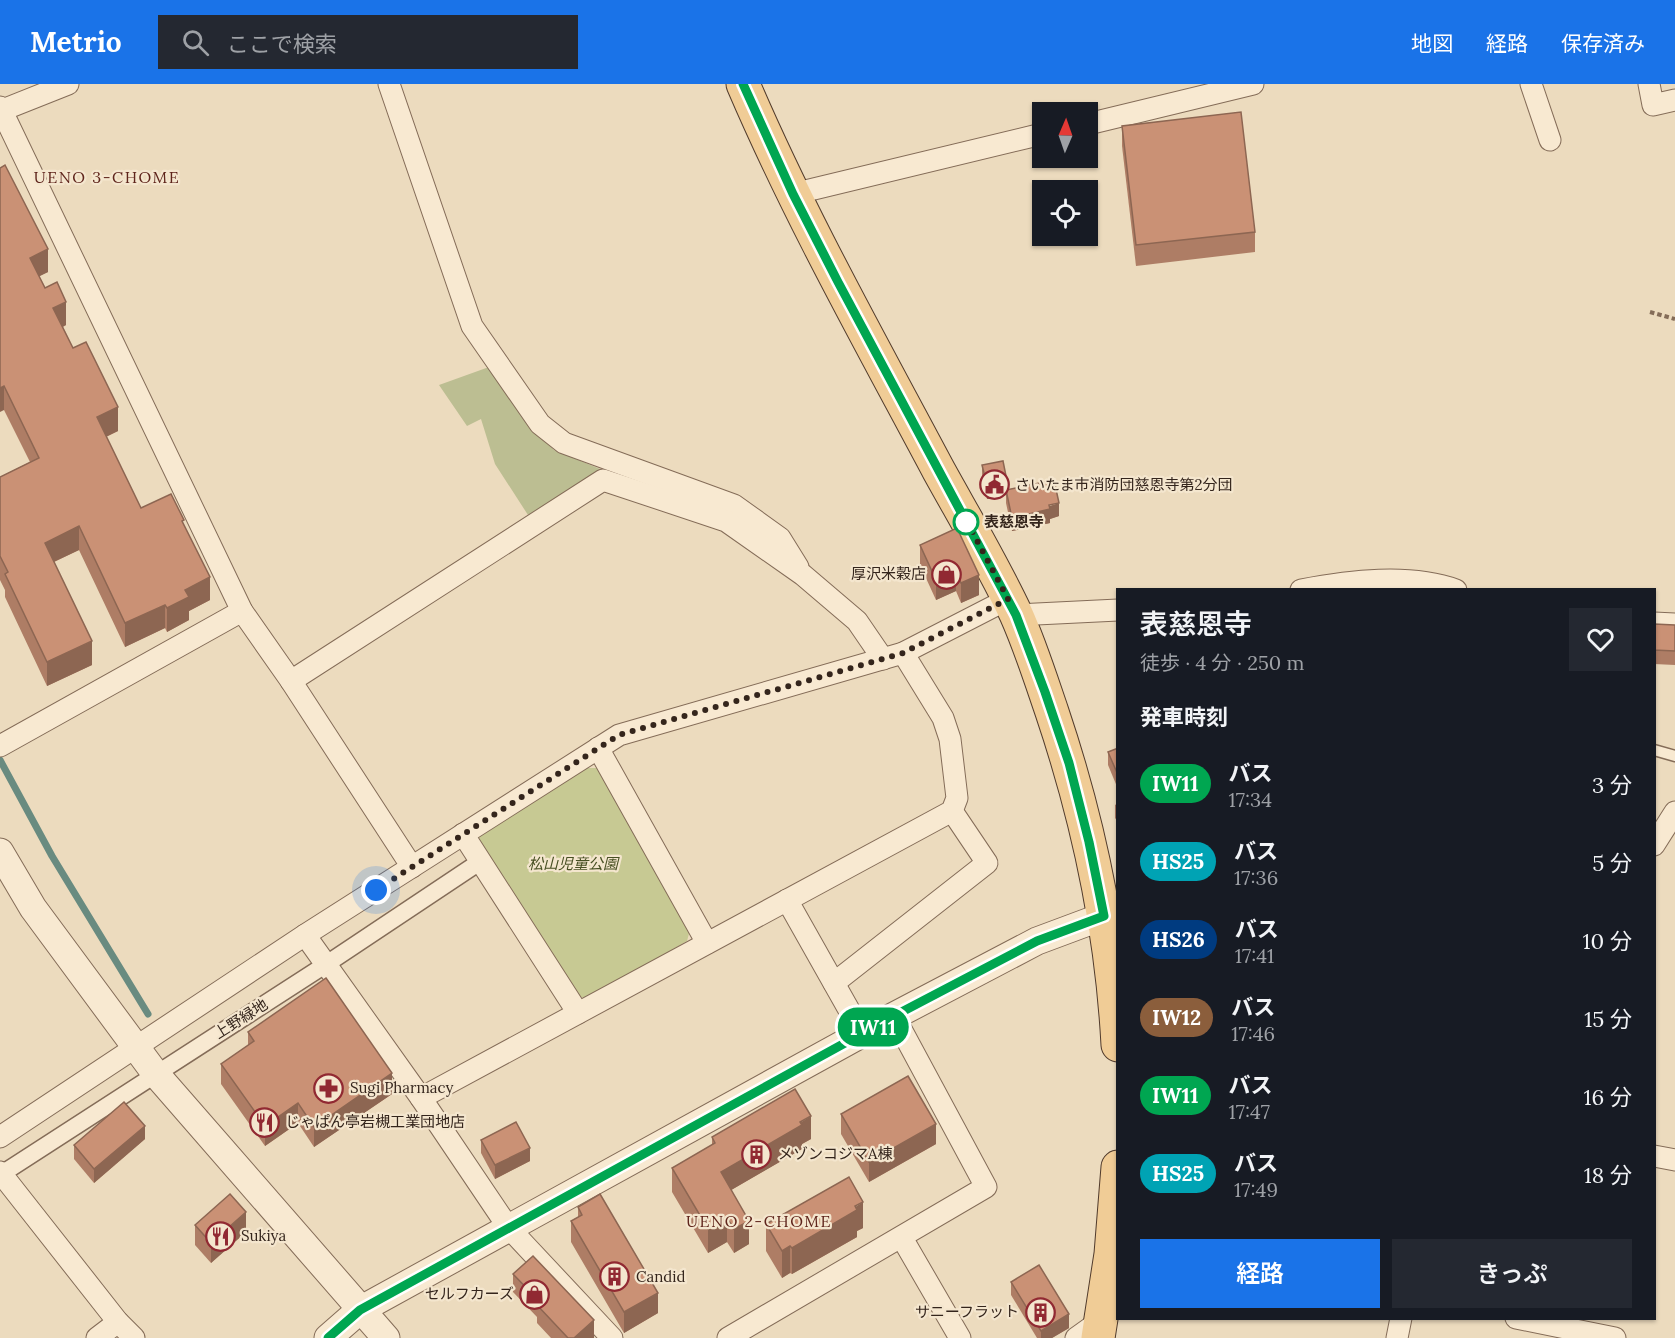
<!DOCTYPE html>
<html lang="ja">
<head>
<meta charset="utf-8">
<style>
  body { margin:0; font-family:Lora,"Noto Sans JP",serif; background:#242831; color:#f1f3f6; height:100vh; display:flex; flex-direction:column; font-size:22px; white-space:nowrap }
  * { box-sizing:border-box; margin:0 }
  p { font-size:20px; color:#9ea1a6 }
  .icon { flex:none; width:33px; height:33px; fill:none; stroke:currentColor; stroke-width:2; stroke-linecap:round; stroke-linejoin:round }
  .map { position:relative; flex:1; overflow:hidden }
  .panel { position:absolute; left:1116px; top:504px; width:540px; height:732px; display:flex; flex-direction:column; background:#171b24; border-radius:0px; box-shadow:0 2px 4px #0004 }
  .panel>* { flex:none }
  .badge { padding:0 12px; border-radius:20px; font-size:21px; line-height:39px }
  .needle { width:39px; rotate:2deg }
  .tools { position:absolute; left:1032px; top:18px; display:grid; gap:12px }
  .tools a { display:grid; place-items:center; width:66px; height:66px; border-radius:0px; background:#171b24; box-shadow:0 2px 4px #0004; font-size:30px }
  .you { position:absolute; width:30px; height:30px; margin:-15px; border:4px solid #fff; border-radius:50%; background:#1a73e8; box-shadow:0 0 0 9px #1a73e833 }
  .map>.badge { position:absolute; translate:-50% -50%; box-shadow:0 0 0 3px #fff }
  h2 { padding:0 24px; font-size:22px; line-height:54px }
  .round { display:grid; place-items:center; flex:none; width:63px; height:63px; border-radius:0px; background:#242831 }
  .headline { display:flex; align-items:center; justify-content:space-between; height:102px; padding:0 24px }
  h1 { font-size:28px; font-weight:600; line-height:45px }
  .action { display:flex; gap:12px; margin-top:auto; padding:12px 24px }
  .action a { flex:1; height:69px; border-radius:0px; background:#1a73e8; color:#fff; font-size:24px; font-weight:600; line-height:69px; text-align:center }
  .action a+a { background:#242831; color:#f1f3f6 }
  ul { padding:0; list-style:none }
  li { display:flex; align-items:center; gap:18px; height:78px; padding:0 24px }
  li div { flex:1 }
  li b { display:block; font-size:22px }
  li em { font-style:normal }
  li .badge { min-width:66px; font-weight:700; text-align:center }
  header { display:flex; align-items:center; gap:36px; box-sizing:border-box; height:84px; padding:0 30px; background:#1a73e8; color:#fff }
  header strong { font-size:28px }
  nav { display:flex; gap:33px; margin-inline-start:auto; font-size:21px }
  .search { width:420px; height:54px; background:#242831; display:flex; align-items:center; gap:15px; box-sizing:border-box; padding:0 21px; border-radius:0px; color:#9ea1a6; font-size:22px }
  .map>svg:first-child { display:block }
  .green { fill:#c7c993 }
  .cemetery { fill:#bcbe92 }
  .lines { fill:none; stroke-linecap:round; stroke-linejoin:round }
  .stream { stroke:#698b80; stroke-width:7 }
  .service-casing { stroke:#846c58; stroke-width:13 }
  .pedestrian-casing { stroke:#846c58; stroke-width:19 }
  .minor-casing { stroke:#846c58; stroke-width:23 }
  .tertiary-casing { stroke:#846c58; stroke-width:29 }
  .primary-casing { stroke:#513b2c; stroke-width:35 }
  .path { stroke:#846c58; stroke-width:4; stroke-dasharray:4.5 3; stroke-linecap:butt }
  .service { stroke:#f8e9d1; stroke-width:10 }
  .pedestrian { stroke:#f8e9d1; stroke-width:16 }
  .minor { stroke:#f8e9d1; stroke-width:21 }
  .tertiary { stroke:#f8e9d1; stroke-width:27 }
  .primary { stroke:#f0cc96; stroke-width:33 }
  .wall { fill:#ae7d65 }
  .shaded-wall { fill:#8d6652 }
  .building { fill:#ca9175; stroke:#8d6652; stroke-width:1.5 }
  .line-casing { stroke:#fff; stroke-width:14 }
  .line { stroke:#00a651; stroke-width:9 }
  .walk { stroke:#34251c; stroke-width:6; stroke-dasharray:0 10.8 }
  .stop-dot { fill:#fff; stroke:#00a651; stroke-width:3 }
  .labels { text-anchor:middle; stroke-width:4.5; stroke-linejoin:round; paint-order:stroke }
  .poi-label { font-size:15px; fill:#34251c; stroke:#f4e6ce; text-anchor:start }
  .stop-label { font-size:15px; font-weight:bold; fill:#34251c; stroke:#f4e6ce; text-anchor:start }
  .park-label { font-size:15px; font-style:italic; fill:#485023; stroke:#f4e6ce }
  .street-label { font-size:15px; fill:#34251c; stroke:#f4e6ce }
  .neighbourhood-label { font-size:16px; letter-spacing:1.5px; fill:#5f251c; stroke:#f4e6ce }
</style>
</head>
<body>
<header>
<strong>Metrio</strong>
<div class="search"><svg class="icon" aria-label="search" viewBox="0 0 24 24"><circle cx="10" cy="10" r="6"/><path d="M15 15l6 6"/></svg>ここで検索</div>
<nav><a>地図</a><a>経路</a><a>保存済み</a></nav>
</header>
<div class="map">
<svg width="1675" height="1254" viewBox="0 0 1675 1254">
  <rect width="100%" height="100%" fill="#ecdbbe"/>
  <polygon class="green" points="583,684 598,684 690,846 687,857 590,914 577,913 481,765 479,753"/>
  <polygon class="cemetery" points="489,283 526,336 554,366 605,387 528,431 495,380 481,335 467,342 439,301"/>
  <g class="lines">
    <polyline class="stream" points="0,676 52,772 148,930"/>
    <defs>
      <polyline id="service" points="1654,666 1675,672"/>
      <polyline id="pedestrian" points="0,1091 325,881 481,777"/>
      <g id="minor">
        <polyline points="389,0 472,242 540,340 564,359 734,421 780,454 798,483"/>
        <polyline points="1531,0 1550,56"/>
        <polyline points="1649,0 1653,21 1675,16"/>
        <polyline points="0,23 242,527 291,597 412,783"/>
        <polyline points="0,27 68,0"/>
        <polyline points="1088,40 1253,0"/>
        <polyline points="793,110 1042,50"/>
        <path d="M1301,506C1349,497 1409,489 1456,506"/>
        <polyline points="1016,531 1118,526"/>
        <polyline points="1654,539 1675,540"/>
        <polyline points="291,597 603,396 726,437 803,491 857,537 883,575"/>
        <polyline points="0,662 242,527"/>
        <polyline points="598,664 707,859"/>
        <polyline points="463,750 578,929"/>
        <polyline points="1654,761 1675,728"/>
        <polyline points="787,816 862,949"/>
        <polyline points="305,851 421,1014 508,1143 612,1254"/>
        <polyline points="834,899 987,779 952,727"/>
        <polyline points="421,1014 952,727 957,714 950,655 943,634 903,569"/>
        <polyline points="0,1053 305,851 619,651 903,569 1008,515"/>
        <polyline points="1654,1072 1675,1076"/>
        <polyline points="0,1088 118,1238 134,1254"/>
        <polyline points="902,1154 960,1254"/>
        <polyline points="1516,1234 1615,1254"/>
        <polyline points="97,1254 118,1238"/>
        <polyline points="728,1254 986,1103 894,932"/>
        <polyline points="1076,1254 1104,1234"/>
        <polyline points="1397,1254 1401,1234"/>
      </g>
      <g id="tertiary">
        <polyline points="0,768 33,824 155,989 386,1254"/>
        <polyline points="328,1254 360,1226 894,932 1037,857 1104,832"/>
      </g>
      <g id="primary">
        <path d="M743,0C800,133 871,259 939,387C965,434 993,481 1016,530C1030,561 1041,596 1052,628C1088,735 1112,848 1118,961"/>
        <polyline points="1098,1254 1111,1170 1118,1083"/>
      </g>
    </defs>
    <use href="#service" class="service-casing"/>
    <use href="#pedestrian" class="pedestrian-casing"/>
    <use href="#minor" class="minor-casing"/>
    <use href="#tertiary" class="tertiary-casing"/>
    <use href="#primary" class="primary-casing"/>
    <polyline class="path" points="1650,228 1675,235"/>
    <use href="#service" class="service"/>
    <use href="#pedestrian" class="pedestrian"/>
    <use href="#minor" class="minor"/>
    <use href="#tertiary" class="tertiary"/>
    <use href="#primary" class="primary"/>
  </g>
  <g class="wall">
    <polygon points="1122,42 1255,148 1255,168 1136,182 1122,62"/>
    <polygon points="0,84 48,188 39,192 66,241 63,243 73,264 118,347 106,353 141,424 184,443 210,516 189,527 189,536 167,548 165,544 125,563 79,466 54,478 92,581 47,602 5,513 5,506 0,496 0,393 30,378 4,326"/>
    <polygon points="982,381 1007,405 1059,432 1050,435 1050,439 1012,447 1006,419 1006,411 987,415 982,395"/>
    <polygon points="957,444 979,511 961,519 956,507 936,516 920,481 920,461"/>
    <polygon points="1654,540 1675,541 1675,581 1654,580"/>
    <polygon points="1118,664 1118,705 1108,681 1108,668"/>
    <polygon points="1118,719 1118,738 1115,734 1115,721"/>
    <polygon points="248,948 392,1010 314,1063 298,1039 265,1062 221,1000 221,980 248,961"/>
    <polygon points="841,1030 936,1060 869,1098 841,1050"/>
    <polygon points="712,1053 811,1055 802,1060 802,1065 731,1106 749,1160 734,1169 727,1158 708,1169 672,1108 672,1084 712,1061"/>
    <polygon points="145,1055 94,1099 74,1075 74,1061"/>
    <polygon points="481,1056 530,1077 495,1095 481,1069"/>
    <polygon points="578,1123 658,1229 624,1249 571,1158 571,1137 578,1133"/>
    <polygon points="766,1140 863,1144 857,1147 857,1153 792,1190 790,1189 782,1194 766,1167"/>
    <polygon points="195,1141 246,1148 211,1179 195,1161"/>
    <polygon points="513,1190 594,1254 551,1254 537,1239 537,1233 513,1208"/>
    <polygon points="1011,1198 1069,1244 1052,1254 1037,1254 1011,1211"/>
  </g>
  <g class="shaded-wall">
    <polygon points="48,165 48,188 30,197 30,174"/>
    <polygon points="66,218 66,241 53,247 53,224"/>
    <polygon points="4,302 4,326 0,328 0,304"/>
    <polygon points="118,323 118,347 97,357 97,333"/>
    <polygon points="1007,397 1007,410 1006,406 1006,411 987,415 987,401"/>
    <polygon points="1059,419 1059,432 1050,435 1050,439 1012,447 1012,434"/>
    <polygon points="79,442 79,466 45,482 45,459"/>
    <polygon points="956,487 956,507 936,516 936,496"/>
    <polygon points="979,491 979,511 961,519 961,499"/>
    <polygon points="210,493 210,516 189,527 189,536 167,548 167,524 185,506"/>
    <polygon points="165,521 165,544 125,563 125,539"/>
    <polygon points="92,557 92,581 47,602 47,578"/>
    <polygon points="392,989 392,1010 314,1063 314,1043"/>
    <polygon points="298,1019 298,1039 265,1062 265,1042"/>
    <polygon points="811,1032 811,1055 802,1060 802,1065 721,1112 721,1088"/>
    <polygon points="936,1040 936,1060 869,1098 869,1078"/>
    <polygon points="145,1042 145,1055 94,1099 94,1085"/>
    <polygon points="530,1064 530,1077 495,1095 495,1081"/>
    <polygon points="863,1118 863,1144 857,1147 857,1153 792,1190 792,1164"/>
    <polygon points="246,1128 246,1148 211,1179 211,1159"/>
    <polygon points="727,1134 727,1158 708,1169 708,1145"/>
    <polygon points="749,1137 749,1160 734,1169 734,1145"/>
    <polygon points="790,1162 790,1189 782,1194 782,1167"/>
    <polygon points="658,1209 658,1229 624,1249 624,1228"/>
    <polygon points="1069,1230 1069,1244 1052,1254 1041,1254 1041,1247"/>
    <polygon points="594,1236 594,1254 574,1254"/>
  </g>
  <g class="building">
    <polygon points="1241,28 1255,148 1136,161 1122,42"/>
    <polygon points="5,81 48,165 30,174 45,204 57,198 66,218 53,224 73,264 86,258 118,323 97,333 141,424 171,410 184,436 182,437 210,493 185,506 189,513 167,524 165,521 125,539 79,442 45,459 92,557 47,578 5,490 8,488 0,472 0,393 39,374 4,302 0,304 0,84"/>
    <polygon points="1003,377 1007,397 987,401 982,381"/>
    <polygon points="1054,396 1059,419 1049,421 1050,425 1012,434 1006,406"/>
    <polygon points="957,444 979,491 961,499 956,487 936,496 920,461"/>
    <polygon points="1654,540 1675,541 1675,567 1654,566"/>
    <polygon points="1118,664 1118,691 1108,668"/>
    <polygon points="326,894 392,989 314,1043 298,1019 265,1042 221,980 254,957 248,948"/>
    <polygon points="908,992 936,1040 869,1078 841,1030"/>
    <polygon points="795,1005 811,1032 800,1038 802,1041 721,1088 749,1137 734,1145 727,1134 708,1145 672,1084 715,1059 712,1053"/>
    <polygon points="124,1018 145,1042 94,1085 74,1061"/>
    <polygon points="516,1038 530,1064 495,1081 481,1056"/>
    <polygon points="849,1093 863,1118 855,1122 857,1126 792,1164 790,1162 782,1167 766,1140"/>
    <polygon points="230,1110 246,1128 211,1159 195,1141"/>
    <polygon points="600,1110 658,1209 624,1228 571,1137 582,1131 578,1123"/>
    <polygon points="533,1172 594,1236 574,1254 568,1254 537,1221 540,1218 513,1190"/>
    <polygon points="1039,1181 1069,1230 1041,1247 1011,1198"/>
  </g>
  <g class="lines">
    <defs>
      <polyline id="line" points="328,1254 360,1226 894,932 1037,857 1104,832 1089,758 1069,679 1045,608 1016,531 838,198 793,110 743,0"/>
    </defs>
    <use href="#line" class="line-casing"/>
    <use href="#line" class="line"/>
    <polyline class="walk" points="376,806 619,651 903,569 1008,515 963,430 966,438"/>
  </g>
  <defs>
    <symbol id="civic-ring" viewBox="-11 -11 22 22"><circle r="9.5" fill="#f4e6ce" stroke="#912932" stroke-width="1.5"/><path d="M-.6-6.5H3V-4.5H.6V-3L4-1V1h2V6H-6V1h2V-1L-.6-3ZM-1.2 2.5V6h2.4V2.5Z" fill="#912932"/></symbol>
    <symbol id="shop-ring" viewBox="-11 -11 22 22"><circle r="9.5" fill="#f4e6ce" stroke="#912932" stroke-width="1.5"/><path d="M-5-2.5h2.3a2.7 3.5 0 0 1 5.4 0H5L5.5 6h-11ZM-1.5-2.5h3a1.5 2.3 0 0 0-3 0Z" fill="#912932"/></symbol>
    <symbol id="pharmacy-ring" viewBox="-11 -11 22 22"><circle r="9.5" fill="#f4e6ce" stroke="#912932" stroke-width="1.5"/><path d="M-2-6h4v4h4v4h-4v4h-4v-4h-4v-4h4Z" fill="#912932"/></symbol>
    <symbol id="restaurant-ring" viewBox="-11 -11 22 22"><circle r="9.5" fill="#f4e6ce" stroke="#912932" stroke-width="1.5"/><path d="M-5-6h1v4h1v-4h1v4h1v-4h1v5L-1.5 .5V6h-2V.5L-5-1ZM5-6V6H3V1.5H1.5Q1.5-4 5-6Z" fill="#912932"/></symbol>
    <symbol id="building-ring" viewBox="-11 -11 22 22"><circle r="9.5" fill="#f4e6ce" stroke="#912932" stroke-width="1.5"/><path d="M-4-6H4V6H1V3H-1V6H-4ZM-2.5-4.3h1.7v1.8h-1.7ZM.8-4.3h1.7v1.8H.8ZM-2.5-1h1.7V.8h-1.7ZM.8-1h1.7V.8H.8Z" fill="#912932"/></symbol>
  </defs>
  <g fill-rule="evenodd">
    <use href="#civic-ring" x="978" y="384" width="33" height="33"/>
    <use href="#shop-ring" x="930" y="474" width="33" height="33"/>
    <use href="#pharmacy-ring" x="312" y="988" width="33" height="33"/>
    <use href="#restaurant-ring" x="248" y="1022" width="33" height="33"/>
    <use href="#building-ring" x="740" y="1054" width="33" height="33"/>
    <use href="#restaurant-ring" x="204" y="1136" width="33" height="33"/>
    <use href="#building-ring" x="598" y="1176" width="33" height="33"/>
    <use href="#shop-ring" x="518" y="1194" width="33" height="33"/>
    <use href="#building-ring" x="1024" y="1212" width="33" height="33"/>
  </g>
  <circle class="stop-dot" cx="966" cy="438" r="12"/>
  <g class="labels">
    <g class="poi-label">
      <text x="1015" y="406">さいたま市消防団慈恩寺第2分団</text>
      <text x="926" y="495" text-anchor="end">厚沢米穀店</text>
      <text x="350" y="1009">Sugi Pharmacy</text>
      <text x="285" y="1043">じゃぱん亭岩槻工業団地店</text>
      <text x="778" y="1075">メゾンコジマA棟</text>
      <text x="241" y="1157">Sukiya</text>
      <text x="636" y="1198">Candid</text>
      <text x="514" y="1215" text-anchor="end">セルフカーズ</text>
      <text x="1019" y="1233" text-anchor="end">サニーフラット</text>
    </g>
    <g class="stop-label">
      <text x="984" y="443">表慈恩寺</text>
    </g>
    <g class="park-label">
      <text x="573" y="785">松山児童公園</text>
    </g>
    <g class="street-label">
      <text transform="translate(241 935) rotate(-32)" y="5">上野緑地</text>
    </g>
    <g class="neighbourhood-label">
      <text x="107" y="99">UENO 3-CHOME</text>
      <text x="759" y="1143">UENO 2-CHOME</text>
    </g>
  </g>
</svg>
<div class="tools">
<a><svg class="needle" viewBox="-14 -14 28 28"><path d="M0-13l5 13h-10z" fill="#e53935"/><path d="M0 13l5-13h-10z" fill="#9ea1a6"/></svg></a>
<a><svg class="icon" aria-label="locate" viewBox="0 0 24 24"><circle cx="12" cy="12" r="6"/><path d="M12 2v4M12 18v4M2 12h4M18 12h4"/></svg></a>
</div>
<div class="you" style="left:376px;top:806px"></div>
<b class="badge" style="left:873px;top:943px;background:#00a651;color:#fff">IW11</b>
<section class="panel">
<div class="headline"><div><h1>表慈恩寺</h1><p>徒歩 · 4 分 · 250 m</p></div><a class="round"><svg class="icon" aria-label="heart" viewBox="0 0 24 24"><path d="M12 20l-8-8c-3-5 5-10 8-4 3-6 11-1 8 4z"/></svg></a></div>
<h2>発車時刻</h2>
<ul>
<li><span class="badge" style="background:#00a651;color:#fff">IW11</span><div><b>バス</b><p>17:34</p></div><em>3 分</em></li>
<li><span class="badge" style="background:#00a3b4;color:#fff">HS25</span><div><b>バス</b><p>17:36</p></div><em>5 分</em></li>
<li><span class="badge" style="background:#003b80;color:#fff">HS26</span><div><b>バス</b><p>17:41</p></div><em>10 分</em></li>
<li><span class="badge" style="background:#8b5e3c;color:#fff">IW12</span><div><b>バス</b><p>17:46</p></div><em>15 分</em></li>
<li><span class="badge" style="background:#00a651;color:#fff">IW11</span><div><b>バス</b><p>17:47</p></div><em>16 分</em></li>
<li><span class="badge" style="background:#00a3b4;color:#fff">HS25</span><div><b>バス</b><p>17:49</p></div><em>18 分</em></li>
</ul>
<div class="action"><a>経路</a><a>きっぷ</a></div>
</section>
</div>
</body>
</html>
